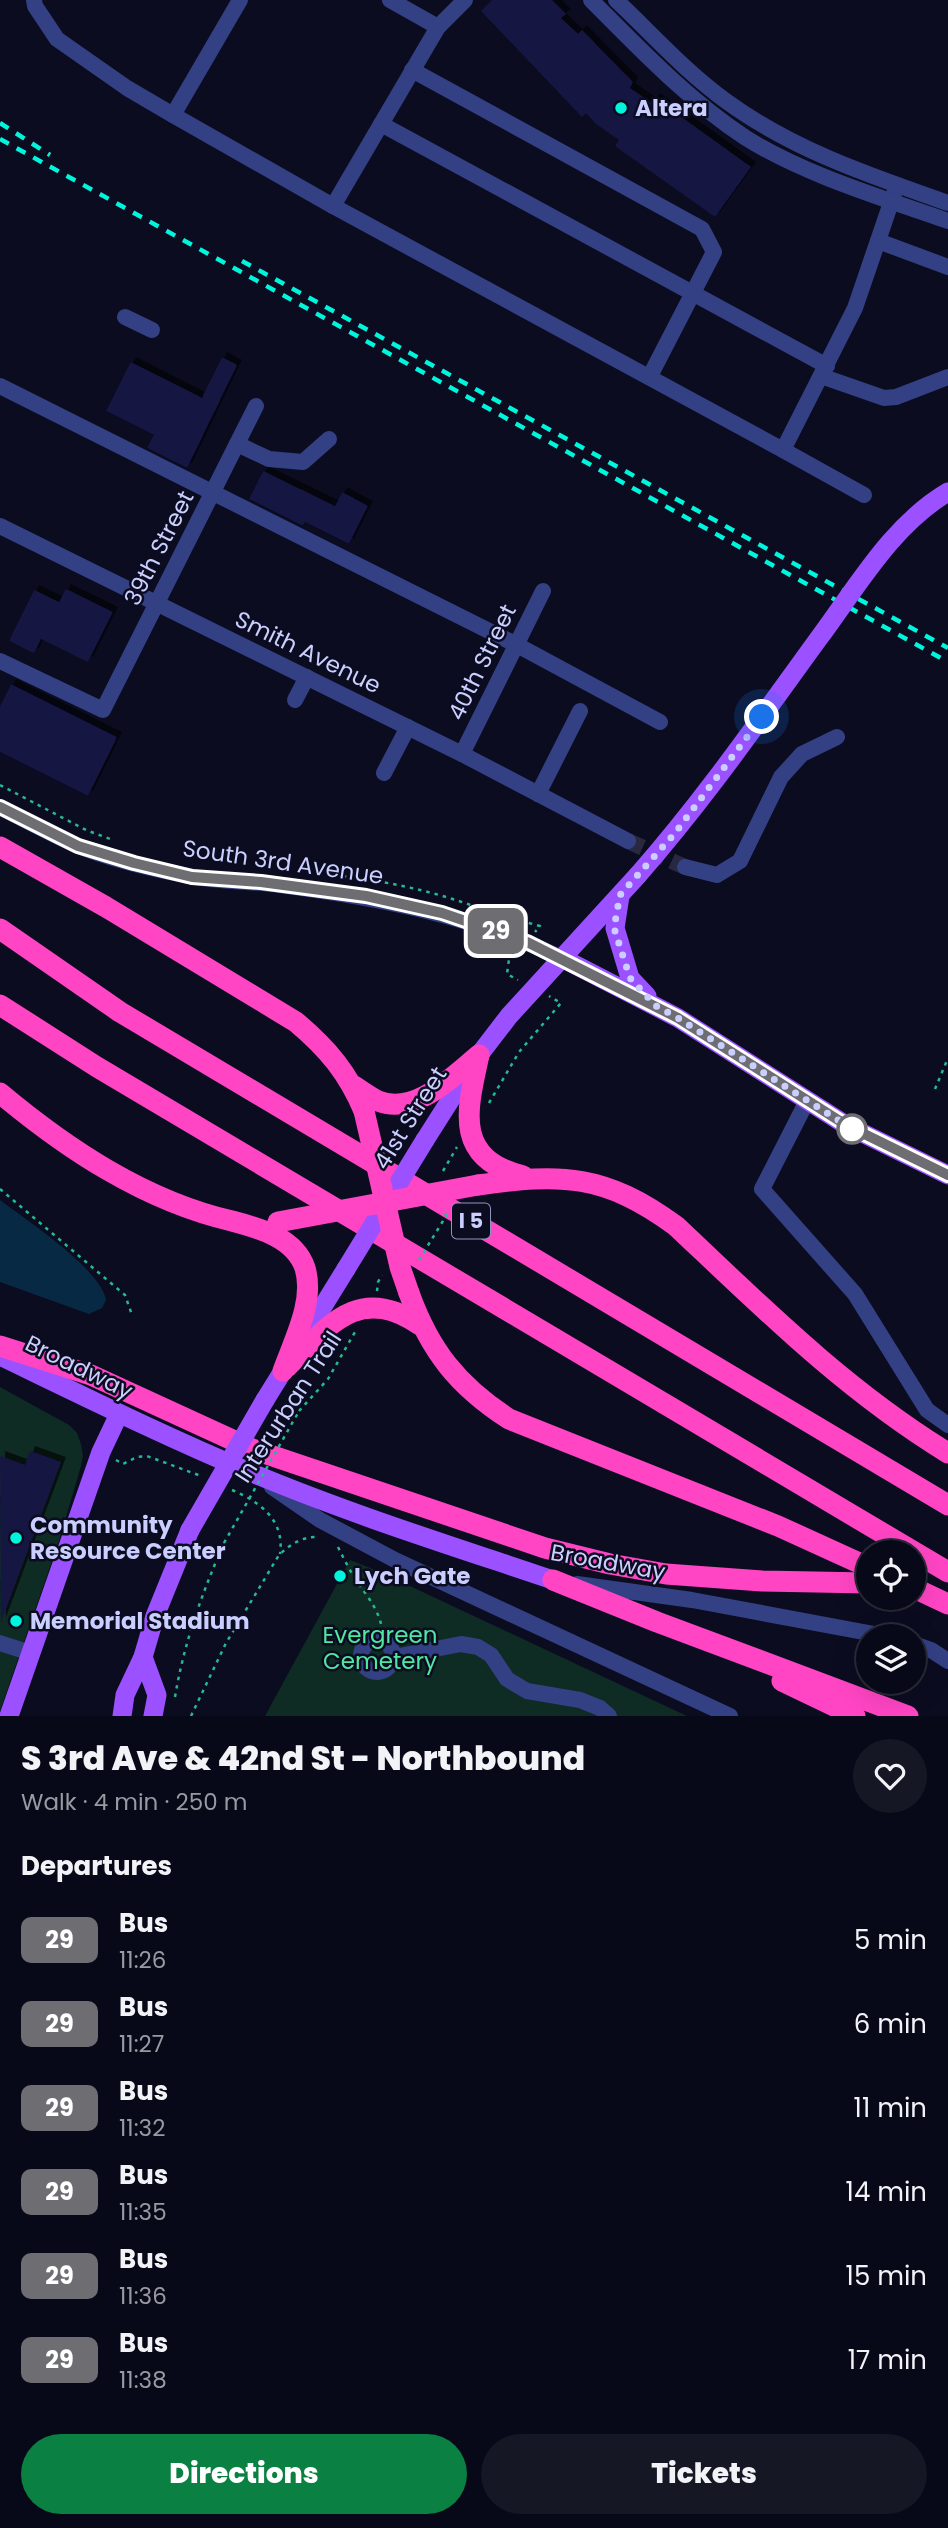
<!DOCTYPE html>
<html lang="en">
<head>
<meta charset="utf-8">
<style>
  body { margin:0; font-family:Poppins,sans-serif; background:#161725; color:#f1f3f6; height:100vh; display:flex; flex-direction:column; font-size:26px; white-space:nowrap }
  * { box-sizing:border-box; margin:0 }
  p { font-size:23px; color:#989aa2 }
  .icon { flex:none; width:38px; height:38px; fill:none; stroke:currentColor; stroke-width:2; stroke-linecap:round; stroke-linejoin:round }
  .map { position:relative; height:1716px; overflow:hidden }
  .side { display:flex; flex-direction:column; background:#080918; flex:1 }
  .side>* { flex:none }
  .badge { padding:0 14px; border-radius:10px; font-size:24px; line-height:46px }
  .fabs { position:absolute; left:856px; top:1540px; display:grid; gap:14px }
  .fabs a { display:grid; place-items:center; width:70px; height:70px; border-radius:50%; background:#080918; box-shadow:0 7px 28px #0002,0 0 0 2px #292a37; font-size:35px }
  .you { position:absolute; width:35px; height:35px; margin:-18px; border:5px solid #fff; border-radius:50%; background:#1a73e8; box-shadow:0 0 0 10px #1a73e833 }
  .map>.badge { position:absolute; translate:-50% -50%; box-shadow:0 0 0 4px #fff }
  h2 { padding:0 21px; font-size:26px; line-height:63px }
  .round { display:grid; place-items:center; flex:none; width:74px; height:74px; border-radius:37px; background:#161725 }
  .summary { display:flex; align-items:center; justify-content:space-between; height:119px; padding:0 21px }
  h1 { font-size:33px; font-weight:800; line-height:52px }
  .button { display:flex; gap:14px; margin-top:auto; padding:14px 21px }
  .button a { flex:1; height:80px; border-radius:42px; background:#0b8043; color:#fff; font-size:28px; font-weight:800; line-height:80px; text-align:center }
  .button a+a { background:#161725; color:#f1f3f6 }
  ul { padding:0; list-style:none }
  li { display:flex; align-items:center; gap:21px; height:84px; padding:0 21px }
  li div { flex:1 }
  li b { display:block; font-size:26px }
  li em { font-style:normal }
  li .badge { min-width:77px; font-weight:700; text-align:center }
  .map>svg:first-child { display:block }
  .green { fill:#0e2b24 }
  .water { fill:#082943 }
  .building { fill:#161642; filter:url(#shadow) }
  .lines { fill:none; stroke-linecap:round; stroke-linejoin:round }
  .minor-tunnel { stroke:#282941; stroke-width:16; stroke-dasharray:16 8; stroke-linecap:butt }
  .path { stroke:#25b892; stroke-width:2.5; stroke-dasharray:3.5 5; stroke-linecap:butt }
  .minor { stroke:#334083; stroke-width:16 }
  .major { stroke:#9b51ff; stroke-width:19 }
  .highway { stroke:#ff45c4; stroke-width:21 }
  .rail { stroke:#00f5dd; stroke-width:4.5; stroke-dasharray:10 9; stroke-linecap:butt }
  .path-bridge { stroke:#25b892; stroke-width:2.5; stroke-dasharray:3.5 5; stroke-linecap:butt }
  .major-bridge { stroke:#9b51ff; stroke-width:19 }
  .highway-bridge { stroke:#ff45c4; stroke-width:21 }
  .line-casing { stroke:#fff; stroke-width:16 }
  .line { stroke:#6e6d72; stroke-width:10 }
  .walk { stroke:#cacfff; stroke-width:7; stroke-dasharray:0 12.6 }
  .poi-dot { fill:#00f5dd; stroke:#0b0c20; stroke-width:2.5 }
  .stop-dot { fill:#fff; stroke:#6e6d72; stroke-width:3.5 }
  .labels { text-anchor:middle; stroke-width:5; stroke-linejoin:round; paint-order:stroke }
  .shield { fill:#0b0c20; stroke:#9194bc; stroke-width:2 }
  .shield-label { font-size:21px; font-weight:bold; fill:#cacfff }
  .poi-label { font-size:23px; font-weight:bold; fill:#cacfff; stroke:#0b0c20; text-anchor:start }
  .street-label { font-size:23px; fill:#cacfff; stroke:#0b0c20 }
  .park-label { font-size:23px; fill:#4fe7a2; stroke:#0b0c20 }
</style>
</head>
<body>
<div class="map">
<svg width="948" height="1716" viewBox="0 0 948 1716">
  <defs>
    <filter id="shadow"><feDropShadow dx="5" dy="-5" stdDeviation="0" flood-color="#0009"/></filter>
  </defs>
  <rect width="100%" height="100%" fill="#0b0c20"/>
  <g class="green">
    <polygon points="0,1387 69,1425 77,1433 81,1444 83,1456 81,1466 59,1541 0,1711"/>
    <polygon points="350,1560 378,1571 687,1716 265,1716"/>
  </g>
  <path class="water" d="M0,1200C26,1220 100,1268 106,1300L102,1308L89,1314L0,1282Z"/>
  <g class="building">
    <polygon points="492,0 552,0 566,14 561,18 578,34 582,30 633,82 630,88 652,103 655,98 751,167 715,217 615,146 619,140 596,124 586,113 582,117 481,11"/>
    <polygon points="222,357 237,365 187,468 147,448 154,435 106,411 131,362 202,398"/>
    <polygon points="263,471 335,506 342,492 368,506 349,544 305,522 303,526 249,499"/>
    <polygon points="66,589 113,612 88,662 41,639 34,653 9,641 34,590 59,602"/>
    <polygon points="11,684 117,737 88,796 0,752 0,707"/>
    <polygon points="30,1451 61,1462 1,1622 0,1456 25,1465"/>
  </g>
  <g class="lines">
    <polyline class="minor-tunnel" points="628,841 685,867"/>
    <g class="path">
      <polyline points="0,785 86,830 110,839"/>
      <path d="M309,872C367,878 422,887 476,907"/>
      <polyline points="496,914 540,926 535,932"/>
      <polyline points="514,954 509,959 507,974 518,980"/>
      <polyline points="935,1089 948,1058"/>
      <polyline points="489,1103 519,1052 561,1003 549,996"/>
      <polyline points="0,1189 125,1295 132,1315"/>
      <polyline points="377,1291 378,1282 382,1275"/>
      <polyline points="299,1411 328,1379 355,1332"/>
      <polyline points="116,1460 123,1464 137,1457 147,1456 201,1476"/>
      <path d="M232,1490C260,1502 285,1520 280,1554"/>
      <path d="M338,1547C343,1557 348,1567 354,1577C368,1598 383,1613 383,1640"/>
      <path d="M175,1697C184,1643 202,1593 224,1543"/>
      <path d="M191,1716L226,1643L279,1555C291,1544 301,1537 317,1537"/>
    </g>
    <g class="minor">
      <polyline points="34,0 35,6 57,39 127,88 173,115"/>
      <polyline points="240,0 173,115 333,206"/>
      <polyline points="390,0 438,27"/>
      <polyline points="465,0 438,27 333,206 783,450 855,308 897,185"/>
      <path d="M591,0C640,49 688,100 746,138C805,175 883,198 948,221"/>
      <path d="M616,0C652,34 686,72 726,101C793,150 871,176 948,203"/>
      <polyline points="412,70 702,229 714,252 650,376"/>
      <polyline points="381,124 827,366"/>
      <polyline points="878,241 948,267"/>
      <polyline points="125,317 152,330"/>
      <polyline points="821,376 884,398 896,397 948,377"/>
      <polyline points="0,386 517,645 660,722"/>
      <polyline points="237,444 269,459 303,462 329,439"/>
      <polyline points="783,450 864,495"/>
      <polyline points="0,526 462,754 628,841"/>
      <polyline points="0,661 103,710 256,406"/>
      <polyline points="295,700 307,677"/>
      <polyline points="462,754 543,591"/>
      <polyline points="384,773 408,727"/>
      <polyline points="538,794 580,711"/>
      <path d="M0,807C25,820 51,834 76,845C111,860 152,869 189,876C219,882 250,881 280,885C380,898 469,915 562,958"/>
      <polyline points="685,867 717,875 740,861 781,777 802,754 837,737"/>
      <polyline points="807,1101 762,1189 855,1294 927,1410 948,1425"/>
      <polyline points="272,1487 320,1520 395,1560 730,1716"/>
      <polyline points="577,1584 692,1600 885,1636"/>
      <circle cx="377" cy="1656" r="16"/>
      <polyline points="0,1643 31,1653"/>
      <polyline points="914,1644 931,1650 948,1661"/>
      <polyline points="394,1657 461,1644 478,1647 491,1655 507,1679 527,1691 580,1700 600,1708 609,1716"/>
    </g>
    <g class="major">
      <polyline points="620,896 615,928 630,978 647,996"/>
      <polyline points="562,958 678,1018 846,1125 948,1175"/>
      <polyline points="425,1140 479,1055 509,1016 638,875"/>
      <path d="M0,1356C83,1396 166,1437 252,1473C350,1514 452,1546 553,1580"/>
      <polyline points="265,1400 346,1269"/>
      <polyline points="143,1657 157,1695 153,1716"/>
      <polyline points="9,1716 101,1452 119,1414"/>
      <polyline points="122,1716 125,1695 143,1657 155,1616 190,1530"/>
    </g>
    <g class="highway">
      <path d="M0,847L106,907L296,1022C328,1049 348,1073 364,1111"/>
      <polyline points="0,929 120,1012 948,1505"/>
      <polyline points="0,1005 97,1067 948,1572"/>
      <path d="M479,1055C467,1110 453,1158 523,1176"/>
      <path d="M354,1086C362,1091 370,1097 378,1101C415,1116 453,1076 479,1055"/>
      <path d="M0,1093C67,1149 145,1201 232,1221C259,1228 295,1238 305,1268C315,1301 294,1340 283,1371"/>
      <path d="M478,1185C562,1173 605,1174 676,1226C763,1308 845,1390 948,1453"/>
      <path d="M409,1293C430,1351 458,1386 509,1419L778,1526L868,1567"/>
      <polyline points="0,1346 91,1375 252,1449 545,1548 610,1564 666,1574 762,1581 868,1583"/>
      <path d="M287,1367C330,1324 359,1284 420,1325"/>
      <polyline points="553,1580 657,1622 908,1716"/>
      <polyline points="914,1588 948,1604"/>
      <polyline points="782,1681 855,1716"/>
    </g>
    <g class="rail">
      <polyline points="0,123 50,155"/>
      <polyline points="0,139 948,662"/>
      <polyline points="242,261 948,648"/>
    </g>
    <g class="path-bridge">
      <polyline points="443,1171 457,1147"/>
      <polyline points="419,1260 446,1216 444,1208"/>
      <polyline points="224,1543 299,1411"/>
    </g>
    <g class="major-bridge">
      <path d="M638,875C704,800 760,719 819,638C857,587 892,525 948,492"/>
      <polyline points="346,1269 425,1140"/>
      <polyline points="190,1530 265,1400"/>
    </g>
    <g class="highway-bridge">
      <polyline points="364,1111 400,1267 409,1293"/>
      <polyline points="278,1222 478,1185"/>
    </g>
  </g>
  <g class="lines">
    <defs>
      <polyline id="line" points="0,807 78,846 134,863 192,877 261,882 366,896 442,913 527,942 678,1018 846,1125 948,1175"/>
    </defs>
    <use href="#line" class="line-casing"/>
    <use href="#line" class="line"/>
    <polyline class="walk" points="762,717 675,833 620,895 614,928 630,978 656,1006 678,1018 852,1129"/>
  </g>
  <g class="poi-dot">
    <circle cx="621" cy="108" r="7"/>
    <circle cx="16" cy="1538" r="7"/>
    <circle cx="340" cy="1576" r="7"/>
    <circle cx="16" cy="1621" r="7"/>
  </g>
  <circle class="stop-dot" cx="852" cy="1129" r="14"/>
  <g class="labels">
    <rect class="shield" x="452" y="1203.5" width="38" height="35" rx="5"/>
    <g class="shield-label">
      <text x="471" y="1228">I 5</text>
    </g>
    <g class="poi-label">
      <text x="635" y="116">Altera</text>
      <text x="30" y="1533">Community<tspan x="30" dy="26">Resource Center</tspan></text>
      <text x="354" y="1584">Lych Gate</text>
      <text x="30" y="1629">Memorial Stadium</text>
    </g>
    <g class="street-label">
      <text transform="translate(159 548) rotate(-63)" y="8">39th Street</text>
      <text transform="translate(308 652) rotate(26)" y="8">Smith Avenue</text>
      <text transform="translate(482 662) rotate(-64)" y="8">40th Street</text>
      <text transform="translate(283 862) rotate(8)" y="8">South 3rd Avenue</text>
      <text transform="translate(410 1118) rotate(-58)" y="8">41st Street</text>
      <text transform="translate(79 1367) rotate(26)" y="8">Broadway</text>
      <text transform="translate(288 1407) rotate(-57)" y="8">Interurban Trail</text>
      <text transform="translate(608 1562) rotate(10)" y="8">Broadway</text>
    </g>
    <g class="park-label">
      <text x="380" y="1643">Evergreen<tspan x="380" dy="26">Cemetery</tspan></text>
    </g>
  </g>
</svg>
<div class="fabs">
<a><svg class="icon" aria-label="locate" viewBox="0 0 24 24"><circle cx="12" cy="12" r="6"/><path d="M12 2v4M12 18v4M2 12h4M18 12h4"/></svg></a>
<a><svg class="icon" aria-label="layers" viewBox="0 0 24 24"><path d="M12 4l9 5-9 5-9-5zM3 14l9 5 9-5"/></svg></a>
</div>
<div class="you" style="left:762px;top:717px"></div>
<b class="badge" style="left:496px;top:931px;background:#6e6d72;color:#fff">29</b>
</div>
<section class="side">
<div class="summary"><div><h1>S 3rd Ave &amp; 42nd St - Northbound</h1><p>Walk · 4 min · 250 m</p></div><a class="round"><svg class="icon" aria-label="heart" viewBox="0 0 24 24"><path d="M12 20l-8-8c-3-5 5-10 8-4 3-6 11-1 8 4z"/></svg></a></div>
<h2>Departures</h2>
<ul>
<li><span class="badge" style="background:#6e6d72;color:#fff">29</span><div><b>Bus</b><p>11:26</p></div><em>5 min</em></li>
<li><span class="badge" style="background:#6e6d72;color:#fff">29</span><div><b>Bus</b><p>11:27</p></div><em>6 min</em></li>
<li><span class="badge" style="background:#6e6d72;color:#fff">29</span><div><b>Bus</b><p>11:32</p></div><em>11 min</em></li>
<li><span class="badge" style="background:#6e6d72;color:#fff">29</span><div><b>Bus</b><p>11:35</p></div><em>14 min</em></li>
<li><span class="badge" style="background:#6e6d72;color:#fff">29</span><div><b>Bus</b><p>11:36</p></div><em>15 min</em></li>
<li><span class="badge" style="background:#6e6d72;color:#fff">29</span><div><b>Bus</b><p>11:38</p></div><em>17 min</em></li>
</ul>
<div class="button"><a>Directions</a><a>Tickets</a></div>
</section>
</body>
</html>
